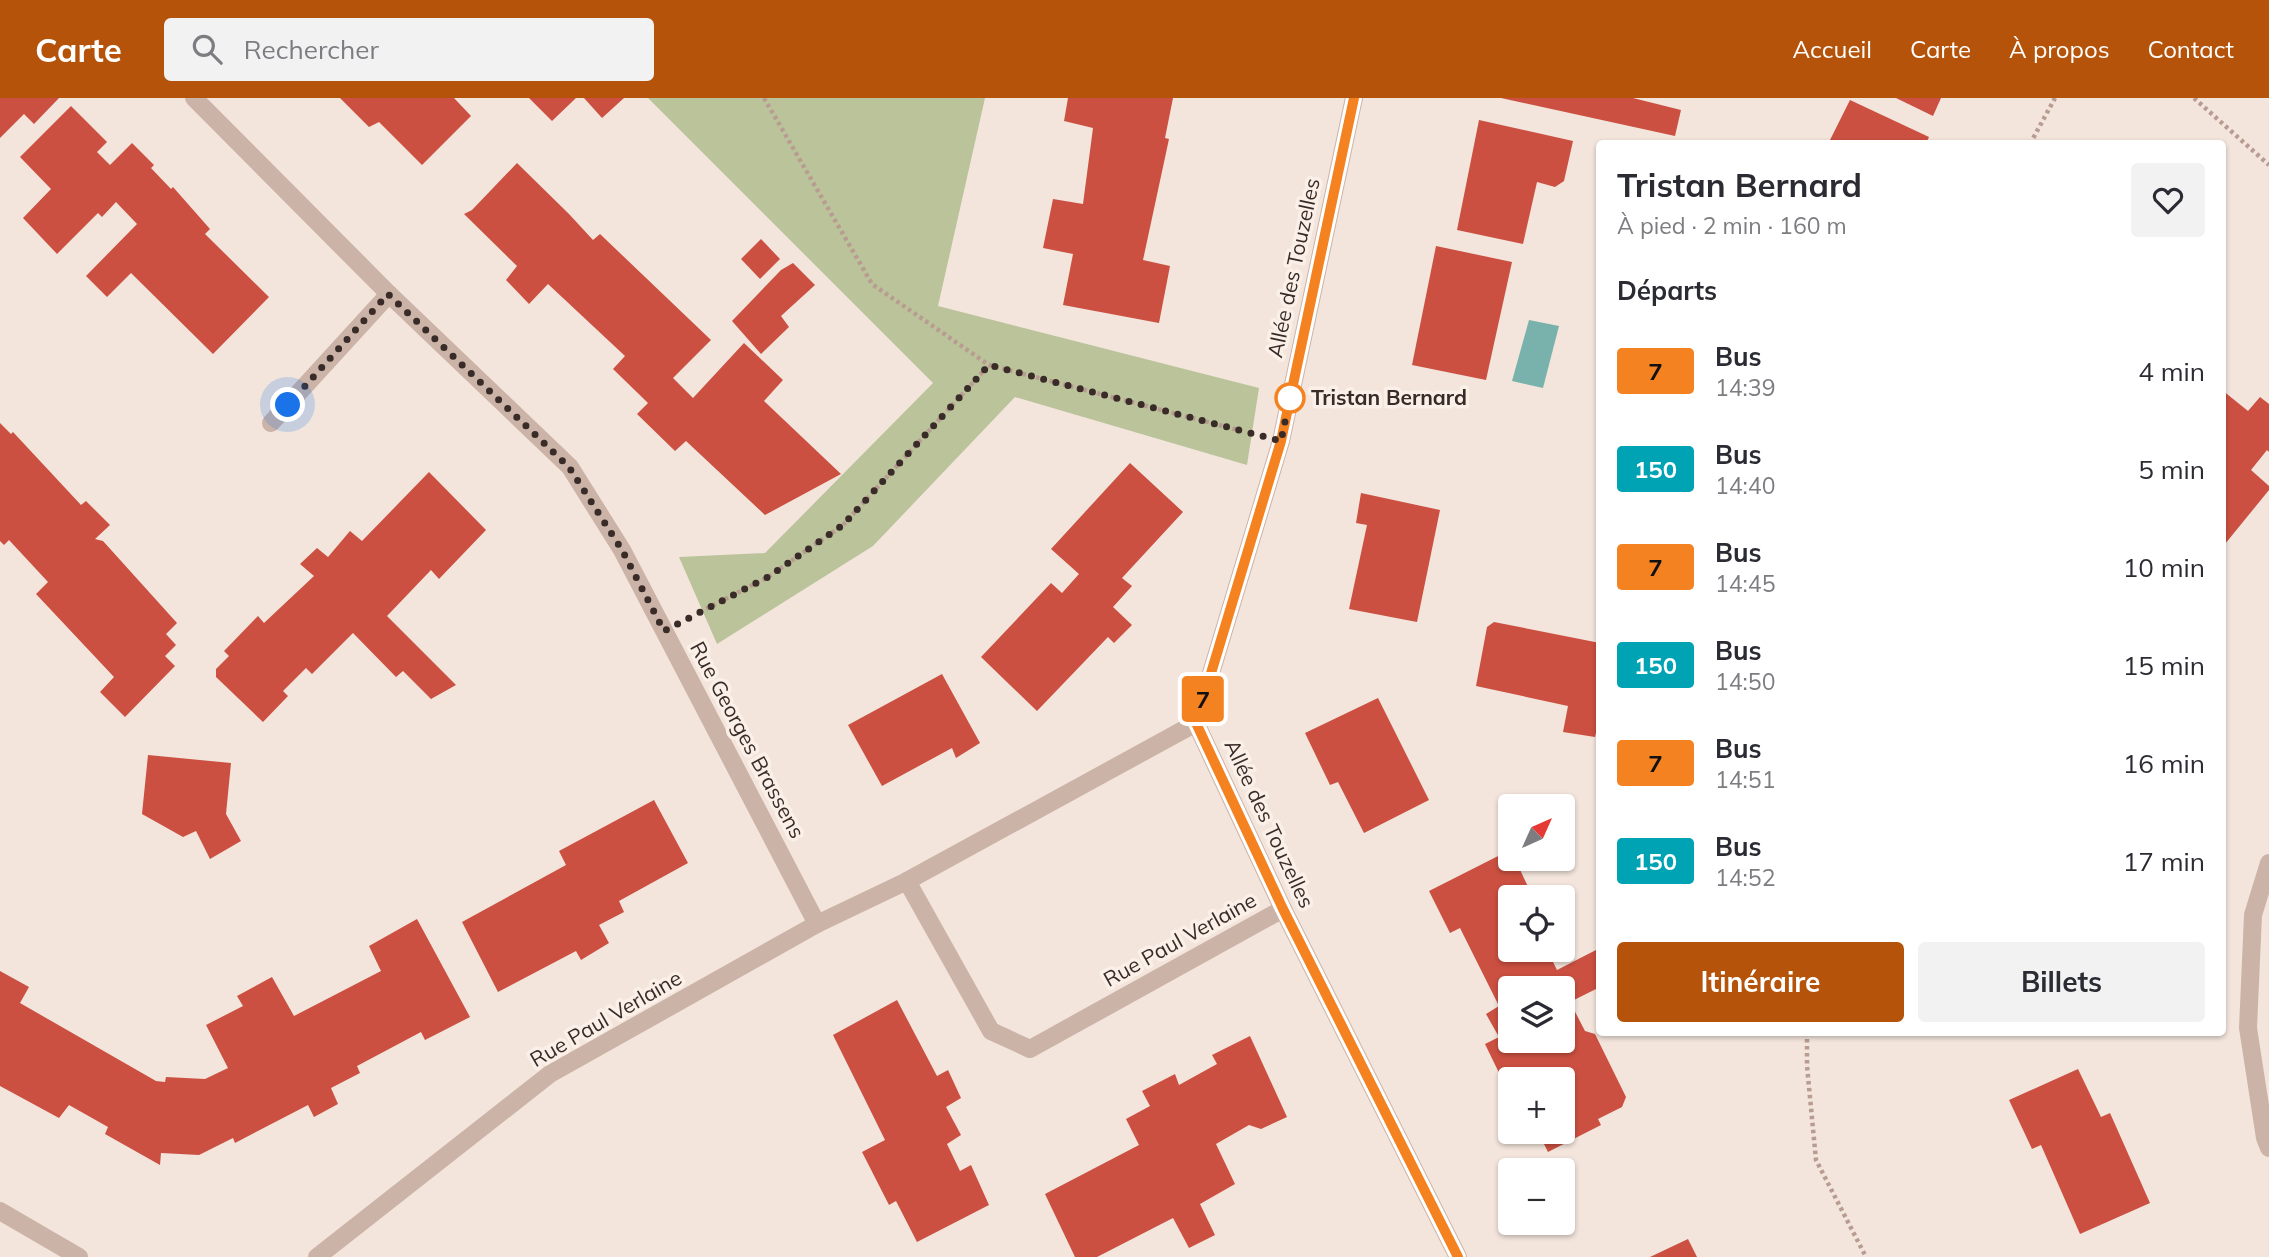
<!DOCTYPE html>
<html lang="fr">
<head>
<meta charset="utf-8">
<style>
  body { margin:0; font-family:Mulish,sans-serif; background:#f2f2f3; color:#2b2b33; height:100vh; display:flex; flex-direction:column; font-size:26px; white-space:nowrap }
  * { box-sizing:border-box; margin:0 }
  p { font-size:23px; color:#7c7c81 }
  .icon { flex:none; width:38px; height:38px; fill:none; stroke:currentColor; stroke-width:2; stroke-linecap:round; stroke-linejoin:round }
  .map { position:relative; flex:1; overflow:hidden }
  .drawer { position:absolute; left:1596px; top:42px; width:630px; height:896px; display:flex; flex-direction:column; background:#fff; border-radius:7px; box-shadow:0 2px 5px #0004 }
  .drawer>* { flex:none }
  .badge { padding:0 14px; border-radius:5px; font-size:24px; line-height:46px }
  .needle { width:46px; rotate:45deg }
  .buttons { position:absolute; left:1498px; top:696px; display:grid; gap:14px }
  .buttons a { display:grid; place-items:center; width:77px; height:77px; border-radius:7px; background:#fff; box-shadow:0 2px 5px #0004; font-size:35px }
  .you { position:absolute; width:35px; height:35px; margin:-18px; border:5px solid #fff; border-radius:50%; background:#1a73e8; box-shadow:0 0 0 10px #1a73e833 }
  .map>.badge { position:absolute; translate:-50% -50%; box-shadow:0 0 0 4px #fff }
  h2 { padding:0 21px; font-size:26px; line-height:63px }
  .round { display:grid; place-items:center; flex:none; width:74px; height:74px; border-radius:7px; background:#f2f2f3 }
  .overview { display:flex; align-items:center; justify-content:space-between; height:119px; padding:0 21px }
  h1 { font-size:33px; font-weight:700; line-height:52px }
  .cta { display:flex; gap:14px; margin-top:auto; padding:14px 21px }
  .cta a { flex:1; height:80px; border-radius:7px; background:#b45309; color:#fff; font-size:28px; font-weight:700; line-height:80px; text-align:center }
  .cta a+a { background:#f2f2f3; color:#2b2b33 }
  ul { padding:0; list-style:none }
  li { display:flex; align-items:center; gap:21px; height:98px; padding:0 21px }
  li div { flex:1 }
  li b { display:block; font-size:26px }
  li em { font-style:normal }
  li .badge { min-width:77px; font-weight:700; text-align:center }
  header { display:flex; align-items:center; gap:42px; box-sizing:border-box; height:98px; padding:0 35px; background:#b45309; color:#fff }
  header strong { font-size:33px }
  nav { display:flex; gap:38px; margin-inline-start:auto; font-size:24px }
  .search { width:490px; height:63px; background:#f2f2f3; display:flex; align-items:center; gap:18px; box-sizing:border-box; padding:0 24px; border-radius:7px; color:#7c7c81; font-size:26px }
  .map>svg:first-child { display:block }
  .green { fill:#bbc39b }
  .water { fill:#79b2ac }
  .building { fill:#cb5041; fill-rule:evenodd }
  .lines { fill:none; stroke-linecap:round; stroke-linejoin:round }
  .path { stroke:#b89c91; stroke-width:4.5; stroke-dasharray:3.5 3.5; stroke-linecap:butt }
  .minor { stroke:#ccb3a7; stroke-width:18 }
  .line-casing { stroke:#fff; stroke-width:16 }
  .line { stroke:#f58220; stroke-width:10 }
  .walk { stroke:#382b28; stroke-width:7; stroke-dasharray:0 12.6 }
  .stop-dot { fill:#fff; stroke:#f58220; stroke-width:3.5 }
  .labels { text-anchor:middle; stroke-width:7; stroke-linejoin:round; paint-order:stroke }
  .street-label { font-size:21px; fill:#382b28; stroke:#faf0e8 }
  .stop-label { font-size:21px; font-weight:bold; fill:#382b28; stroke:#faf0e8; text-anchor:start }
</style>
</head>
<body>
<header>
<strong>Carte</strong>
<div class="search"><svg class="icon" aria-label="search" viewBox="0 0 24 24"><circle cx="10" cy="10" r="6"/><path d="M15 15l6 6"/></svg>Rechercher</div>
<nav><a>Accueil</a><a>Carte</a><a>À propos</a><a>Contact</a></nav>
</header>
<div class="map">
<svg width="2269" height="1159" viewBox="0 0 2269 1159">
  <rect width="100%" height="100%" fill="#f3e5dc"/>
  <polygon class="green" points="648,0 985,0 938,208 1259,290 1247,367 1015,299 873,448 717,546 679,459 765,455 933,285"/>
  <polygon class="water" points="1529,222 1559,228 1543,290 1512,283"/>
  <g class="building">
    <polygon points="0,0 59,0 34,26 24,16 0,40"/>
    <polygon points="340,0 454,0 471,18 422,67 379,24 369,29"/>
    <polygon points="529,0 576,0 552,23"/>
    <polygon points="584,0 624,0 602,20"/>
    <polygon points="1068,0 1173,0 1165,40 1169,41 1143,162 1170,168 1159,225 1063,207 1073,156 1043,150 1053,101 1083,106 1093,30 1064,23"/>
    <polygon points="1501,0 1633,0 1681,12 1675,38"/>
    <polygon points="1896,0 1941,0 1933,18"/>
    <polygon points="1850,2 1929,39 1926,46 1828,46"/>
    <polygon points="71,8 107,44 97,54 110,67 132,45 154,67 151,70 171,91 173,89 210,131 205,136 269,199 213,256 131,175 107,199 86,178 137,126 116,104 102,119 98,115 57,156 23,120 51,91 20,59"/>
    <polygon points="1479,22 1573,43 1564,83 1555,89 1537,84 1523,146 1457,132"/>
    <polygon points="517,65 569,116 593,142 600,136 711,242 673,280 693,300 744,245 783,282 764,303 841,376 765,417 686,343 675,353 637,316 648,305 613,271 625,258 548,186 529,206 506,182 517,168 464,116 472,112"/>
    <polygon points="761,141 780,161 760,181 741,161"/>
    <polygon points="1436,148 1512,164 1486,282 1412,267"/>
    <polygon points="793,165 815,187 781,218 789,229 761,256 732,223 781,172"/>
    <polygon points="2222,292 2248,313 2260,299 2269,306 2269,354 2267,352 2251,372 2269,388 2269,392 2225,446 2222,444"/>
    <polygon points="0,325 11,336 13,334 81,407 86,403 110,427 95,441 103,443 177,525 166,536 176,547 165,558 175,568 125,619 100,594 114,579 36,496 48,484 9,442 4,447 0,443"/>
    <polygon points="1130,365 1183,414 1122,480 1132,488 1113,509 1132,527 1114,545 1108,539 1037,613 981,559 1051,485 1062,495 1079,476 1051,451"/>
    <polygon points="429,374 486,432 439,481 431,472 387,518 456,587 431,601 403,573 396,579 353,535 312,576 306,570 283,593 288,598 263,624 216,579 216,571 229,558 224,553 258,518 264,525 314,478 300,466 317,450 328,459 350,433 362,443"/>
    <polygon points="1361,395 1440,412 1417,524 1349,511 1367,427 1356,425"/>
    <polygon points="1494,524 1600,545 1600,619 1595,639 1563,634 1568,608 1476,588 1487,529"/>
    <polygon points="942,576 980,645 956,660 952,650 882,688 848,627"/>
    <polygon points="1378,600 1429,702 1364,735 1338,684 1330,687 1305,635"/>
    <polygon points="148,657 231,665 226,716 241,743 210,761 196,733 183,739 142,716"/>
    <polygon points="654,702 688,765 619,803 624,814 599,827 609,845 581,862 576,853 498,894 462,824 566,767 559,753"/>
    <path d="M1510,752V761H1515L1531,795L1521,800H1510V852H1547L1557,872L1596,852L1600,861V889L1570,904L1585,933L1595,936L1626,999L1622,1009L1598,1021L1601,1027L1548,1054L1538,1034H1563V982H1511L1508,976L1501,979L1485,946L1499,939L1486,916L1499,908L1460,830L1450,835L1429,793ZM1510,891H1563V943H1510Z"/>
    <polygon points="417,821 470,919 425,942 421,934 357,968 360,975 331,990 338,1006 314,1019 308,1007 235,1045 233,1040 199,1057 161,1055 160,1067 105,1036 108,1029 69,1007 59,1020 0,988 0,873 29,889 20,905 156,983 165,984 166,979 205,981 228,970 206,927 243,908 237,898 272,879 294,918 381,873 369,848"/>
    <polygon points="897,902 937,978 948,972 961,1000 946,1009 961,1037 947,1046 960,1073 971,1067 989,1107 917,1144 896,1103 889,1107 862,1054 885,1042 833,937"/>
    <polygon points="1250,938 1287,1019 1261,1031 1249,1027 1216,1046 1235,1086 1200,1106 1215,1137 1189,1150 1173,1120 1097,1159 1075,1159 1045,1096 1139,1047 1126,1021 1150,1008 1142,993 1175,976 1179,987 1217,966 1212,957"/>
    <polygon points="2078,971 2101,1019 2110,1015 2150,1105 2080,1136 2041,1047 2032,1051 2009,1002"/>
    <polygon points="1688,1141 1697,1159 1650,1159"/>
  </g>
  <g class="lines">
    <g class="path">
      <polyline points="764,0 872,186 989,267 1242,333"/>
      <polyline points="2194,0 2269,67"/>
      <polyline points="2030,46 2055,0"/>
      <polyline points="700,514 768,479 843,427 989,267"/>
      <polyline points="1807,934 1807,968 1816,1062 1866,1159"/>
    </g>
    <g class="minor">
      <polyline points="194,0 389,196 570,369 622,452 817,826"/>
      <polyline points="1354,0 1281,343 1196,625 1283,811 1458,1159"/>
      <polyline points="271,325 389,196"/>
      <polyline points="2269,765 2253,817 2248,930 2265,1040 2269,1050"/>
      <polyline points="907,783 991,933 1030,951 1283,811"/>
      <polyline points="0,1113 79,1159"/>
      <polyline points="317,1159 550,976 817,826 907,783 1196,625"/>
    </g>
  </g>
  <g class="lines">
    <defs>
      <polyline id="line" points="1354,0 1281,343 1196,625 1283,811 1458,1159"/>
    </defs>
    <use href="#line" class="line-casing"/>
    <use href="#line" class="line"/>
    <polyline class="walk" points="288,307 388,196 569,369 622,452 664,533 768,479 843,427 989,267 1281,343 1292,290 1290,300"/>
  </g>
  <circle class="stop-dot" cx="1290" cy="300" r="14"/>
  <g class="labels">
    <g class="street-label">
      <text transform="translate(1294 170) rotate(-78)" y="7">Allée des Touzelles</text>
      <text transform="translate(747 642) rotate(62)" y="7">Rue Georges Brassens</text>
      <text transform="translate(1269 726) rotate(65)" y="7">Allée des Touzelles</text>
      <text transform="translate(1180 842) rotate(-29)" y="7">Rue Paul Verlaine</text>
      <text transform="translate(606 921) rotate(-30)" y="7">Rue Paul Verlaine</text>
    </g>
    <g class="stop-label">
      <text x="1311" y="307">Tristan Bernard</text>
    </g>
  </g>
</svg>
<div class="buttons">
<a><svg class="needle" viewBox="-14 -14 28 28"><path d="M0-13l5 13h-10z" fill="#e53935"/><path d="M0 13l5-13h-10z" fill="#7c7c81"/></svg></a>
<a><svg class="icon" aria-label="locate" viewBox="0 0 24 24"><circle cx="12" cy="12" r="6"/><path d="M12 2v4M12 18v4M2 12h4M18 12h4"/></svg></a>
<a><svg class="icon" aria-label="layers" viewBox="0 0 24 24"><path d="M12 4l9 5-9 5-9-5zM3 14l9 5 9-5"/></svg></a>
<a>+</a>
<a>−</a>
</div>
<div class="you" style="left:288px;top:307px"></div>
<b class="badge" style="left:1203px;top:601px;background:#f58220;color:#111">7</b>
<section class="drawer">
<div class="overview"><div><h1>Tristan Bernard</h1><p>À pied · 2 min · 160 m</p></div><a class="round"><svg class="icon" aria-label="heart" viewBox="0 0 24 24"><path d="M12 20l-8-8c-3-5 5-10 8-4 3-6 11-1 8 4z"/></svg></a></div>
<h2>Départs</h2>
<ul>
<li><span class="badge" style="background:#f58220;color:#111">7</span><div><b>Bus</b><p>14:39</p></div><em>4 min</em></li>
<li><span class="badge" style="background:#00a3b4;color:#fff">150</span><div><b>Bus</b><p>14:40</p></div><em>5 min</em></li>
<li><span class="badge" style="background:#f58220;color:#111">7</span><div><b>Bus</b><p>14:45</p></div><em>10 min</em></li>
<li><span class="badge" style="background:#00a3b4;color:#fff">150</span><div><b>Bus</b><p>14:50</p></div><em>15 min</em></li>
<li><span class="badge" style="background:#f58220;color:#111">7</span><div><b>Bus</b><p>14:51</p></div><em>16 min</em></li>
<li><span class="badge" style="background:#00a3b4;color:#fff">150</span><div><b>Bus</b><p>14:52</p></div><em>17 min</em></li>
</ul>
<div class="cta"><a>Itinéraire</a><a>Billets</a></div>
</section>
</div>
</body>
</html>
